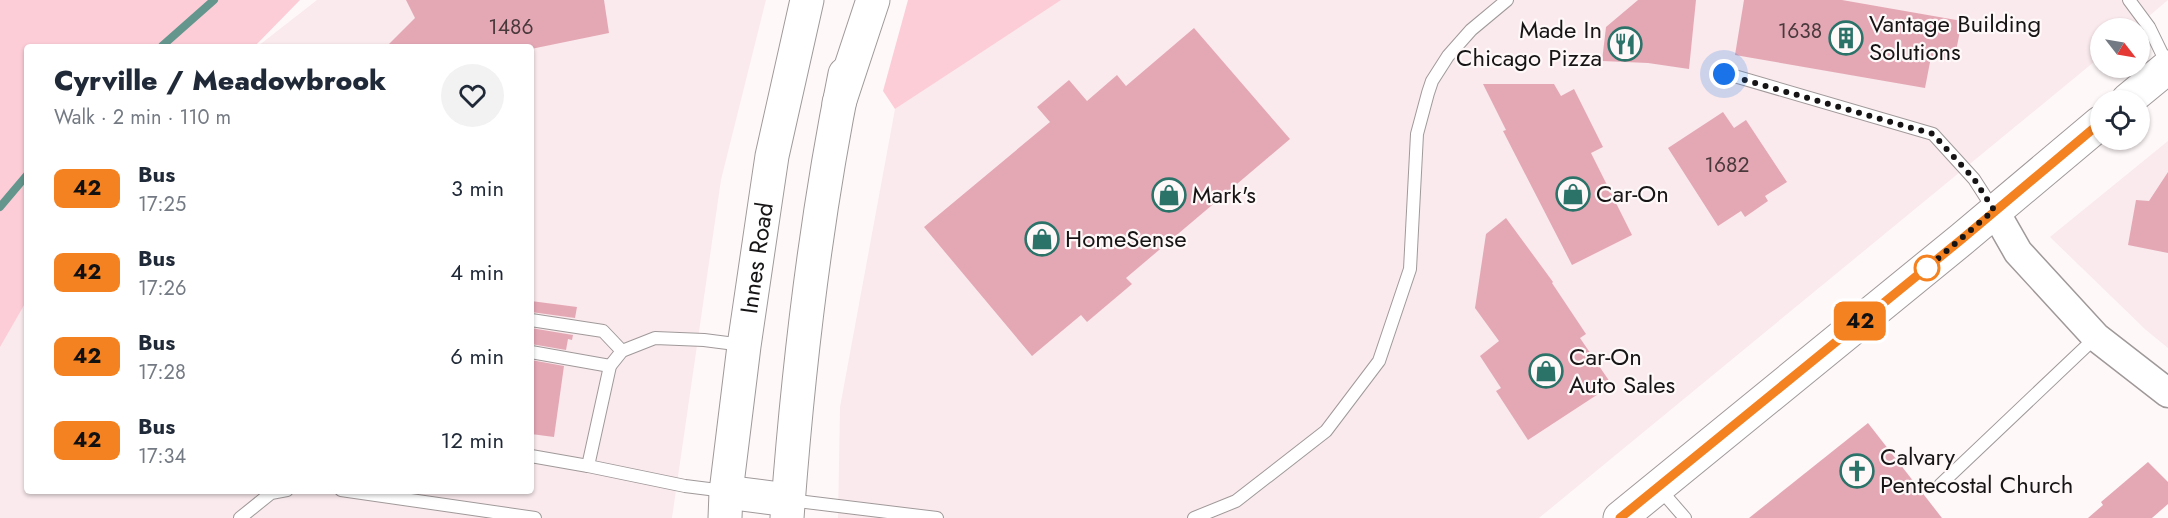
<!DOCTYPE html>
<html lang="en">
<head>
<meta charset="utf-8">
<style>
  body { margin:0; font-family:Jost,sans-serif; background:#f2f2f3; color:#1f2937; height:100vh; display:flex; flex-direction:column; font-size:22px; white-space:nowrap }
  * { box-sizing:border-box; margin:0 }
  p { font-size:20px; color:#747a83 }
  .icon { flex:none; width:33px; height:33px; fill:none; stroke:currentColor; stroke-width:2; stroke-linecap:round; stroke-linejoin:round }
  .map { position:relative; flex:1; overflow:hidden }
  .details { position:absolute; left:24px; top:44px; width:510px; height:450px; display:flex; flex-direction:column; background:#fff; border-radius:6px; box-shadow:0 2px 4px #0004 }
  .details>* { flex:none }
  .badge { padding:0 12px; border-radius:9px; font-size:21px; line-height:39px }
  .needle { width:39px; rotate:121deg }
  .tools { position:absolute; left:2090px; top:18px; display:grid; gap:12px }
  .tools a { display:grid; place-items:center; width:60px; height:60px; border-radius:50%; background:#fff; box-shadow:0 2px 4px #0004; font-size:30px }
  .you { position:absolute; width:30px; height:30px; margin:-15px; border:4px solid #fff; border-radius:50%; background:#1a73e8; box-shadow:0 0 0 9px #1a73e833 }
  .map>.badge { position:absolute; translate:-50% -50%; box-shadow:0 0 0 3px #fff }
  .round { display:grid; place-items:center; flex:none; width:63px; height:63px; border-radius:32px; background:#f2f2f3 }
  .headline { display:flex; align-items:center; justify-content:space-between; height:102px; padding:0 30px }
  h1 { font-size:28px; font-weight:800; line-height:45px }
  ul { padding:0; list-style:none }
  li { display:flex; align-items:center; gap:18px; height:84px; padding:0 30px }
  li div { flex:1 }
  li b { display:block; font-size:22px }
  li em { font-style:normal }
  li .badge { min-width:66px; font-weight:700; text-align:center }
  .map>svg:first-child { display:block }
  .built { fill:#faeaed }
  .green { fill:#fccdd7 }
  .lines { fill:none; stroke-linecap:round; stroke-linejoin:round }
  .stream { stroke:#64968d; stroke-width:8 }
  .building { fill:#e4a8b5 }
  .service-casing { stroke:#a0999a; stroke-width:14 }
  .tertiary-casing { stroke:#a0999a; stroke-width:31 }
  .secondary-casing { stroke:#a0999a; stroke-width:35 }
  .motorway-casing { stroke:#a0999a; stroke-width:35 }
  .service { stroke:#fff; stroke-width:12 }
  .tertiary { stroke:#fff; stroke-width:28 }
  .secondary { stroke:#fff; stroke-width:33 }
  .motorway { stroke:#fff; stroke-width:33 }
  .line-casing { stroke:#fff; stroke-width:14 }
  .line { stroke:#f58220; stroke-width:9 }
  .walk { stroke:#161414; stroke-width:6; stroke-dasharray:0 10.8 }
  .stop-dot { fill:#fff; stroke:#f58220; stroke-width:3 }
  .labels { text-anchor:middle; stroke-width:4.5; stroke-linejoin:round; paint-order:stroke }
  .number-label { font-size:21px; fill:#4a393c }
  .poi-label { font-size:24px; fill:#161414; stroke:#fff8f9; text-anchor:start }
  .street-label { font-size:24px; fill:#161414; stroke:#fff8f9 }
</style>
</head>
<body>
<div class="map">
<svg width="2168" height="518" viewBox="0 0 2168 518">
  <rect width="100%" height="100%" fill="#fff8f9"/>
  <g class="built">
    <polygon points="317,0 766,0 721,180 672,518 0,518 0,322 27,276 27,490 531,490 531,46 258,46"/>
    <polygon points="1058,0 2168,0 2135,28 2100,28 2100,57 1539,518 838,518 840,407 895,109"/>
    <polygon points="2168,141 2168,348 2146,330 2050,237"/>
  </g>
  <g class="green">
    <polygon points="0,0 300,0 255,46 27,46 27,300 0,347"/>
    <polygon points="908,0 1061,0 895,109 883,91"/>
  </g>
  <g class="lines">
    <g class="stream">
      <polyline points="162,46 214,0"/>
      <polyline points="0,207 27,175"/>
    </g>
  </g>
  <g class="building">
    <polygon points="406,0 604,0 609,33 531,49 531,46 387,46 415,18"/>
    <polygon points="1638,0 1696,0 1689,69 1648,63 1602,61 1606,27"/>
    <polygon points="1744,0 1842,0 1962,21 1954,61 1931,57 1925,88 1735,55"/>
    <polygon points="1194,28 1290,139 1126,278 1132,284 1087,322 1081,315 1032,356 924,227 1050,122 1037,107 1069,80 1087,101 1117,75 1126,86"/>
    <polygon points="1483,84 1554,84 1561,96 1574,89 1603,147 1591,153 1632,235 1572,265 1503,131 1506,130"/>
    <polygon points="1723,112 1734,128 1746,120 1787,182 1765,196 1768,201 1745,217 1741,211 1718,226 1668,148"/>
    <polygon points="2168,172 2168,253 2128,245 2136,200 2149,201"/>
    <polygon points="1506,218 1553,282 1552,283 1586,334 1580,338 1612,385 1528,440 1496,391 1501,388 1480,356 1499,341 1475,308 1486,234"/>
    <polygon points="531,301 577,307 575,318 531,312"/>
    <polygon points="531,328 573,335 572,340 568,339 566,350 531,344"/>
    <polygon points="531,360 564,366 554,437 531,434"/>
    <polygon points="1868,423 1942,518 1749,518"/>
    <polygon points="2148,462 2168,482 2168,504 2152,518 2088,518 2103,505 2101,502"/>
  </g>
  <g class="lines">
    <defs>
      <g id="service">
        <polyline points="2129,0 2149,27 2168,66"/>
        <polyline points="1724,73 1933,134 1974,179 1994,210"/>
        <polyline points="531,320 603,331 622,351"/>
        <polyline points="531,352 610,366"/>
        <polyline points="531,456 588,466"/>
        <polyline points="1940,485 2096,337"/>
        <polyline points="1658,487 1685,518"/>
        <polyline points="341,490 535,518"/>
        <polyline points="725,491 685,486 588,466 610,366 622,351 655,338 704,340 743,345"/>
        <polyline points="789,500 937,518"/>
        <polyline points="240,518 271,493 287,490"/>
        <polyline points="1194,518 1236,501 1326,431 1379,361 1410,269 1417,134 1428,93 1432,81 1448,56 1471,30 1507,0"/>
      </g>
      <polyline id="tertiary" points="1994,210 2018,252 2096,337 2168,393"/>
      <g id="secondary">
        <polyline points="2128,100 2168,67"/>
        <polyline points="726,492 788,500"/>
        <path id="s1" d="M725,518L726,492L744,346L765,203L772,156L807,0"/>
        <path d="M787,518C798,369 815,221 845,74"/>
        <polyline points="1620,518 1962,239 2100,123"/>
      </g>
      <polyline id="motorway" points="839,103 873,0"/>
    </defs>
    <use href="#service" class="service-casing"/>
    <use href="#tertiary" class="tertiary-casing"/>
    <use href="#secondary" class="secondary-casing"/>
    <use href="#motorway" class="motorway-casing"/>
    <use href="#service" class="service"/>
    <use href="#tertiary" class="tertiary"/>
    <use href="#secondary" class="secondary"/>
    <use href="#motorway" class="motorway"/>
  </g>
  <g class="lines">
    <defs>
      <polyline id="line" points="1620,518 1962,239 2100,123"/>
    </defs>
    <use href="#line" class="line-casing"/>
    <use href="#line" class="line"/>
    <polyline class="walk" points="1724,74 1933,134 1974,179 1994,210 1927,268"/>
  </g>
  <defs>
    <symbol id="building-ring" viewBox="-11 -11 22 22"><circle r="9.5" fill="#fff8f9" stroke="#2b7269" stroke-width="1.5"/><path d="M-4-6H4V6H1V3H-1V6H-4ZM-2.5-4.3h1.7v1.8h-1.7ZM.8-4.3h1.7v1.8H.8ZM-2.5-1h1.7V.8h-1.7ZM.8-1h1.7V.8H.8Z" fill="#2b7269"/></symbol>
    <symbol id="restaurant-ring" viewBox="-11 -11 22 22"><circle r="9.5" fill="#fff8f9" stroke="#2b7269" stroke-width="1.5"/><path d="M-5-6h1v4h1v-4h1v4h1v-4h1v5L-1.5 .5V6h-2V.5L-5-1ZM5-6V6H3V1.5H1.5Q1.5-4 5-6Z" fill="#2b7269"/></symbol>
    <symbol id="shop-ring" viewBox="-11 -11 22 22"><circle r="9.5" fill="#fff8f9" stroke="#2b7269" stroke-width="1.5"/><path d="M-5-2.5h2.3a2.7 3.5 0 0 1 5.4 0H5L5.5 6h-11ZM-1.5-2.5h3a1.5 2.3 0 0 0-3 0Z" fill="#2b7269"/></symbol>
    <symbol id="church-ring" viewBox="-11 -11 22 22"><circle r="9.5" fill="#fff8f9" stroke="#2b7269" stroke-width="1.5"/><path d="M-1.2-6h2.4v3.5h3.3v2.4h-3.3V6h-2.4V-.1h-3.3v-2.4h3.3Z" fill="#2b7269"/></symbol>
  </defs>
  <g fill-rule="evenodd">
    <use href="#building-ring" x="1827" y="19" width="38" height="38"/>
    <use href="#restaurant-ring" x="1606" y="25" width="38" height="38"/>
    <use href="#shop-ring" x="1554" y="175" width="38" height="38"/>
    <use href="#shop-ring" x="1150" y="176" width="38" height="38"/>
    <use href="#shop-ring" x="1023" y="220" width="38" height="38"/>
    <use href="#shop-ring" x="1527" y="352" width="38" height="38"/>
    <use href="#church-ring" x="1838" y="452" width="38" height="38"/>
  </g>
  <circle class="stop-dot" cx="1927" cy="268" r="12"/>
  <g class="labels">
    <g class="number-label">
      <text x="511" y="34">1486</text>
      <text x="1800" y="38">1638</text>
      <text x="1727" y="172">1682</text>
    </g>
    <g class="poi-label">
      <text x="1869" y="32">Vantage Building<tspan x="1869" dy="28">Solutions</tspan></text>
      <text x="1602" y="38" text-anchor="end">Made In<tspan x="1602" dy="28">Chicago Pizza</tspan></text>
      <text x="1596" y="202">Car-On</text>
      <text x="1192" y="203">Mark's</text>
      <text x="1065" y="247">HomeSense</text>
      <text x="1569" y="365">Car-On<tspan x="1569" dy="28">Auto Sales</tspan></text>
      <text x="1880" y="465">Calvary<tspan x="1880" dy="28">Pentecostal Church</tspan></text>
    </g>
    <g class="street-label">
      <text dy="8" stroke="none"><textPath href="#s1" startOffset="262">Innes Road</textPath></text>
    </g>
  </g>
</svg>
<div class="tools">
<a><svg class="needle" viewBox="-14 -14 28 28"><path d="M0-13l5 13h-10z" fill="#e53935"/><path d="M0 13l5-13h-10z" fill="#747a83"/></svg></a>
<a><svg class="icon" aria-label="locate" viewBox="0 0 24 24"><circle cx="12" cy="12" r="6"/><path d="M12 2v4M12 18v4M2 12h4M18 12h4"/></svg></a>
</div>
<div class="you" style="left:1724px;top:74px"></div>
<b class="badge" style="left:1860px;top:321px;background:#f58220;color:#111">42</b>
<section class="details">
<div class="headline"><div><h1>Cyrville / Meadowbrook</h1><p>Walk · 2 min · 110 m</p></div><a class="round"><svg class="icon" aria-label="heart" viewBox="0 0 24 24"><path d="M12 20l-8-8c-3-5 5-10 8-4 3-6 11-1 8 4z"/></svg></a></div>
<ul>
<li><span class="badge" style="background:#f58220;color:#111">42</span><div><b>Bus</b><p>17:25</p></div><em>3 min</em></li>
<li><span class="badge" style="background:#f58220;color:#111">42</span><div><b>Bus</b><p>17:26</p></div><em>4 min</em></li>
<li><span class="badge" style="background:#f58220;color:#111">42</span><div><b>Bus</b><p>17:28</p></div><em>6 min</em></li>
<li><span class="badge" style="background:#f58220;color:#111">42</span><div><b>Bus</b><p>17:34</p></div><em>12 min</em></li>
</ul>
</section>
</div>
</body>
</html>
